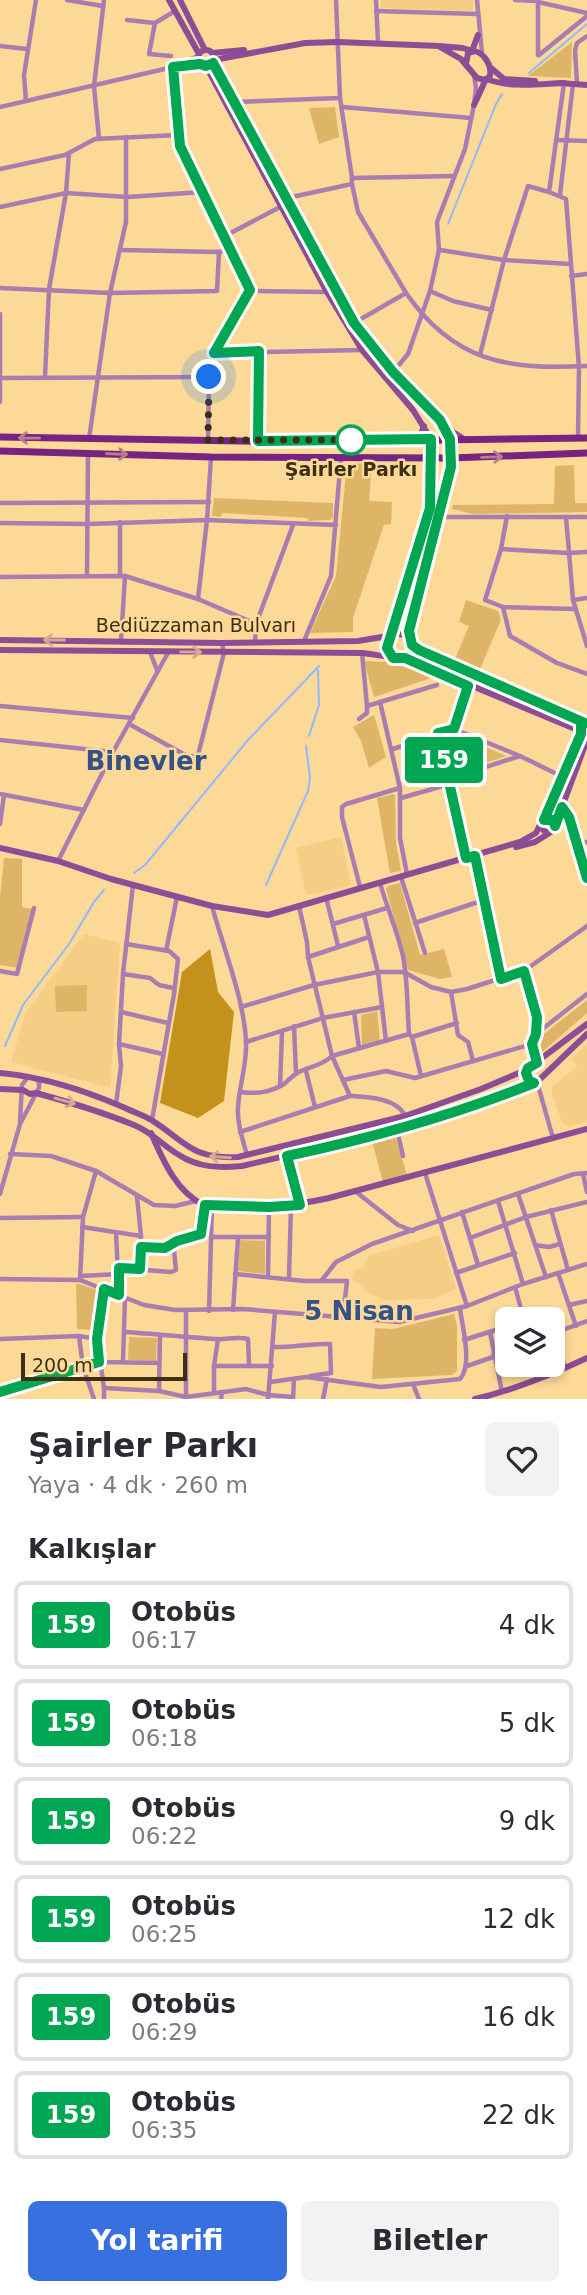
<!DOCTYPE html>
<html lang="tr">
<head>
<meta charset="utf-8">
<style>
  body { margin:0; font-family:"DejaVu Sans",sans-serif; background:#f2f2f3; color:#2b2b33; height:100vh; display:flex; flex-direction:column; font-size:26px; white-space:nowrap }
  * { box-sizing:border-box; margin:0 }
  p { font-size:23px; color:#7c7c81 }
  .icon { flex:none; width:38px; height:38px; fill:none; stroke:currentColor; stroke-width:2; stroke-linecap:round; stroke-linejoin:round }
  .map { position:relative; height:1399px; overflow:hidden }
  .panel { display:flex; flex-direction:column; background:#fff; flex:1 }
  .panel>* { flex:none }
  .badge { padding:0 14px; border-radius:5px; font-size:24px; line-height:46px }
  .tools { position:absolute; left:495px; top:1307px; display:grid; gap:14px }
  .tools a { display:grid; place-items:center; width:70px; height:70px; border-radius:10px; background:#fff; box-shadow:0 4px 10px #0003; font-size:35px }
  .scale { position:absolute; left:21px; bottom:18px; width:166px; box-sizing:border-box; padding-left:7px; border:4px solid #3c2f14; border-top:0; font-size:19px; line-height:24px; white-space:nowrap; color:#3c2f14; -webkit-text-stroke:5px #fcd997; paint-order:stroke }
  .you { position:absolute; width:35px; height:35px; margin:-18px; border:5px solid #fff; border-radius:50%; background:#1a73e8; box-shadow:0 0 0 10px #1a73e833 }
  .map>.badge { position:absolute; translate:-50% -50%; box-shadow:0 0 0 4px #fff }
  h2 { padding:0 28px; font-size:26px; line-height:63px }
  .round { display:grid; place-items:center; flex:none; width:74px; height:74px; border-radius:10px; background:#f2f2f3 }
  .overview { display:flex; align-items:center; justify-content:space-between; height:119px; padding:0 28px }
  h1 { font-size:33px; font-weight:600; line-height:52px }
  .action { display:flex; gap:14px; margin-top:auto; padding:14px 28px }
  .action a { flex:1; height:80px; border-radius:10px; background:#3970df; color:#fff; font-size:28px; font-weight:600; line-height:80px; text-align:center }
  .action a+a { background:#f2f2f3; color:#2b2b33 }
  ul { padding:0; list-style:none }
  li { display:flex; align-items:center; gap:21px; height:88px; margin:0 14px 10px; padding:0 14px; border:4px solid #e1e1e2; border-radius:10px }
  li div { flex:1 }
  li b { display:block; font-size:26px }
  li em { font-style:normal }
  li .badge { min-width:77px; font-weight:700; text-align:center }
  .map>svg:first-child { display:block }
  .built { fill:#f5cd84 }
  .green { fill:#deb566 }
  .forest { fill:#c4921c }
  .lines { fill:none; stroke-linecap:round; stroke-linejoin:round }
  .stream { stroke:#93b8fe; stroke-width:2 }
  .street { stroke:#a97daf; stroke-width:4.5 }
  .secondary { stroke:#8d4c96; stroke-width:6 }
  .primary { stroke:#772384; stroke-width:7 }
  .oneway { stroke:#ba7e8e }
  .oneway2 { stroke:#d5a897 }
  .line-casing { stroke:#fff; stroke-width:16 }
  .line { stroke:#00a651; stroke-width:10 }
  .walk { stroke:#3c2f14; stroke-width:7; stroke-dasharray:0 12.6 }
  .stop-dot { fill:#fff; stroke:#00a651; stroke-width:3.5 }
  .labels { text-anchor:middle; stroke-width:5; stroke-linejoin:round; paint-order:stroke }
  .stop-label { font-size:19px; font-weight:bold; fill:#3c2f14; stroke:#fcd997 }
  .street-label { font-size:19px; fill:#3c2f14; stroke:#fcd997 }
  .district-label { font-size:26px; font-weight:bold; fill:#34518a; stroke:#fcd997 }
</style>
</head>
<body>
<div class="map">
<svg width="587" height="1399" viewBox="0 0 587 1399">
  <rect width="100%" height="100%" fill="#fcd997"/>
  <g class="built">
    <polygon points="381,0 473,0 473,11 381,8"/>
    <polygon points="341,837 351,885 306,895 296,848"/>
    <polygon points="84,934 120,943 110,1088 11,1062 26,1012"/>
    <polygon points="587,1044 587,1121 569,1127 562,1122 552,1095 552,1087 577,1066 571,1059"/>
    <polygon points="439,1235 456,1289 433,1299 385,1300 369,1293 361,1284 352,1280 354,1271 364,1267 368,1256"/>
  </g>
  <g class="green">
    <polygon points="572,42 571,78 528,76"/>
    <polygon points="335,107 339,137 319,144 309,108"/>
    <polygon points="347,463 372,464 369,501 392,502 391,524 384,525 353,618 353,632 310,633 336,576"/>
    <polygon points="574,465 575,503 587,503 587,512 473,514 452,509 453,505 554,504 555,466"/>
    <polygon points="214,498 333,503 333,517 330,520 309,521 307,518 223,513 220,517 212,516"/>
    <polygon points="466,600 498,611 501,620 479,671 454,661 469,626 459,622"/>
    <polygon points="364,661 387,662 428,674 431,678 374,697"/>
    <polygon points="374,715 386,757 369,768 361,741 353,727"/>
    <polygon points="454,736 465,738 506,756 453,774 445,741 447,738"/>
    <polygon points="395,794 396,843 401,871 390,873 377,798"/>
    <polygon points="4,858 22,859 22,907 32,909 19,968 0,965 0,897"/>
    <polygon points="400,883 420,955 444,949 452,977 440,979 408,970 386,889 388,886"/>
    <polygon points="87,985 87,1011 56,1012 55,986"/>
    <polygon points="587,1000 587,1013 540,1054 537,1047 539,1038"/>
    <polygon points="377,1011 380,1041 362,1046 361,1015"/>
    <polygon points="395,1136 407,1175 383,1182 372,1141"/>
    <polygon points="240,1240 265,1241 265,1274 238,1271"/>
    <polygon points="76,1283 101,1291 95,1330 77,1329"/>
    <polygon points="454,1314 457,1326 457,1371 452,1375 372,1379 375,1328 393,1329"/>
    <polygon points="129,1337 157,1338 156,1361 128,1360"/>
  </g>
  <polygon class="forest" points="210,949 218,992 234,1012 224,1101 198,1118 160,1103 182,972"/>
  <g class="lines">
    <g class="stream">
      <polyline points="529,73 587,24"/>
      <polyline points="448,224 496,104 502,94"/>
      <polyline points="309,736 319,705 318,670"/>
      <polyline points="134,873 145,865 248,740 319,666"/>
      <polyline points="266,885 308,791 310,778 306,746"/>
      <polyline points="5,1046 23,1005 69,944 94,902 104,890"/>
    </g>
    <g class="street">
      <polyline points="67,0 103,6"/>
      <polyline points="336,0 340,98 352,178"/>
      <polyline points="376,0 378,43"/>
      <polyline points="477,0 482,53"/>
      <polyline points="515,0 538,1"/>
      <polyline points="376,11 477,14"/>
      <polyline points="127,20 155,23 175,11"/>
      <polyline points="155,23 149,54 171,56"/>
      <polyline points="0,46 27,49"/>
      <polyline points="538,55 538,2 587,13"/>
      <polyline points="539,55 587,16"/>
      <polyline points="177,65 198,56"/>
      <polyline points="173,67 180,146 250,291 214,353 209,377 208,440"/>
      <polyline points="564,83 549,192 566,199 579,367 578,438"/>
      <polyline points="577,84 575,50 577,43 587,36"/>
      <polyline points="26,101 24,75 36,0"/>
      <polyline points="235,102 340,98"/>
      <polyline points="0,107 173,67 200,64"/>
      <polyline points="342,107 471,118"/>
      <polyline points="99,139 94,86 104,0"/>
      <polyline points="556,140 587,141"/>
      <polyline points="0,169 65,155 95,139 178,135"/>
      <polyline points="352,184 358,212 406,293 354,323"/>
      <polyline points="549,192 528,186 504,260 570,264"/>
      <polyline points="560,195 573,84"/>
      <polyline points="287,198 352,184 352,178 454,176"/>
      <polyline points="0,207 66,193 127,197 203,192"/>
      <polyline points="225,236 280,207"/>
      <polyline points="120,250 219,252 230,249"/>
      <polyline points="440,250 504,260 480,355"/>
      <polyline points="571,276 587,274"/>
      <polyline points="0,288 110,293 217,291 219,252"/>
      <polyline points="250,291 327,292"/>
      <polyline points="430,291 453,301 492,310"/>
      <path d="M406,293C454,362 507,370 587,366"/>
      <polyline points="0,314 0,402"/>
      <polyline points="214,353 362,350"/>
      <polyline points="393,372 408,354 430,291 439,250 437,222 465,149 474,105 476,88 474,75"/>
      <polyline points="45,377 49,289 66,193 69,153"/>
      <polyline points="0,378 209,377"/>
      <polyline points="89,439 110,293 126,222 126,137"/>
      <polyline points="258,441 259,351"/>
      <polyline points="211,457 207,520 198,599 256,624 255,642"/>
      <polyline points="0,503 209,502"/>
      <polyline points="507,516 501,549 485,600 503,607 575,609"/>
      <polyline points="439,517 587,517"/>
      <polyline points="566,517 573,600 587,646"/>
      <polyline points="120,522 120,576"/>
      <polyline points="0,523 88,524 207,520 336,525"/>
      <polyline points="501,549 568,553 587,552"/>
      <polyline points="87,576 88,453"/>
      <polyline points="0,577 125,576 198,599"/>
      <polyline points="573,600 587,598"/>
      <polyline points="503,607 510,636 557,663 587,674"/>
      <polyline points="256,624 293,525"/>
      <polyline points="121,641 125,576"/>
      <polyline points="304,641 331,576 341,457"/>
      <polyline points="150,652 157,670"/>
      <polyline points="362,653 367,706"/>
      <polyline points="380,702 400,788 400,838 407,874"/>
      <polyline points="0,706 133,718"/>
      <polyline points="359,719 367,713 367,706 437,685"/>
      <polyline points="129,724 189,757 198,755 224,653 222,643"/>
      <polyline points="454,729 468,686"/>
      <polyline points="438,733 466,858"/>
      <polyline points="0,740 113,752"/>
      <polyline points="393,749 454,729 520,756 563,777"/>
      <polyline points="448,779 520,756"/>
      <polyline points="0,794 84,810"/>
      <polyline points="401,798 450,784"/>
      <polyline points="562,808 569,817 587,878"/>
      <polyline points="0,824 4,795"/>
      <polyline points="578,845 587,842"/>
      <polyline points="475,856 501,979"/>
      <polyline points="58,861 113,752 169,651"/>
      <polyline points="401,877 425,953"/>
      <path d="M380,883C387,908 397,930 403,956C408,981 407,1009 409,1034L412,1037L421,1076"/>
      <polyline points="360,887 342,817 342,807 346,804 400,788"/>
      <polyline points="326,897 338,946"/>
      <path d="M212,906C223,947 245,1002 246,1043C247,1065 239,1086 238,1108C237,1124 243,1140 247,1155"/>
      <path d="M299,906L307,942L308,957L332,1056L350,1096C367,1097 397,1098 405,1116"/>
      <polyline points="364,915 378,972 386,1041"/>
      <polyline points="415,923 484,900"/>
      <polyline points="333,924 387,908"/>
      <polyline points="126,944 169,951 178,959 174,994 152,1120"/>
      <polyline points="166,951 177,897"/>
      <polyline points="308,957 369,937"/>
      <polyline points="0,971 17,974 34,908"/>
      <polyline points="524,971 537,1017 536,1034 532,1044 537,1062"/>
      <polyline points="123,974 150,978 159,985 173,988"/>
      <polyline points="451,992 458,1035 468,1042 473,1061"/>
      <polyline points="241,1007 314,985 378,972 404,972 431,987 451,992 467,989 524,971 587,926"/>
      <polyline points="121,1012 168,1023"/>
      <polyline points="354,1012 359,1048"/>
      <polyline points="294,1026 296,1074"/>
      <polyline points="536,1034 587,994"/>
      <polyline points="412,1037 457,1023"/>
      <polyline points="246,1042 323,1018 382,1007"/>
      <polyline points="119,1044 163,1054"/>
      <polyline points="306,1071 315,1107"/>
      <polyline points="343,1080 386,1071 415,1078 532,1044"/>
      <polyline points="537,1082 553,1138"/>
      <polyline points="280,1086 282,1032"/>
      <path d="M240,1092C256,1094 269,1093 284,1084C288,1081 292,1076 297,1073C308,1067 322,1066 332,1056L409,1034"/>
      <polyline points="116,1104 121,1066 119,1044 123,974 133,885"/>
      <polyline points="20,1121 22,1085 28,1077"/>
      <polyline points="397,1130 403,1156"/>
      <polyline points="240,1132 350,1096"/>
      <polyline points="10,1154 51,1156 96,1171 154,1205 175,1206 196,1201"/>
      <polyline points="287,1156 300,1204"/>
      <polyline points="425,1173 467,1306"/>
      <polyline points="583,1174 587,1192"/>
      <polyline points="355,1191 398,1225 413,1231"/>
      <polyline points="0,1194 20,1124 39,1088 39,1082 35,1078"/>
      <polyline points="518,1194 546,1277"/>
      <polyline points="137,1197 141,1236 140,1269"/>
      <polyline points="498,1201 523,1284"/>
      <polyline points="551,1210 568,1270"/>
      <polyline points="462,1212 478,1265"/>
      <polyline points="0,1218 83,1217"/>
      <polyline points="82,1227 141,1236"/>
      <polyline points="116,1233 119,1295"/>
      <polyline points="211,1237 269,1237"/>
      <polyline points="470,1238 526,1217 587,1202"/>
      <polyline points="535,1245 549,1247 560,1244"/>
      <polyline points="167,1247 177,1241 201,1234 204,1205"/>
      <polyline points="119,1268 171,1272 176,1270 174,1250 141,1247"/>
      <polyline points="456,1273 515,1253"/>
      <polyline points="558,1273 576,1326"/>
      <polyline points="235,1274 305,1281 347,1281 343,1317"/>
      <polyline points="81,1276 119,1274"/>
      <polyline points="268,1277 269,1207"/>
      <polyline points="289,1277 291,1206"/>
      <polyline points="0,1279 80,1280 144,1305 175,1310 243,1309 399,1322 467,1306 523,1284 587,1264"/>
      <polyline points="80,1280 83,1217 96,1171"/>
      <polyline points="322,1280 336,1262 372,1244 574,1174 587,1173"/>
      <polyline points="515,1287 524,1320"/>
      <polyline points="104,1289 97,1339 104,1388 159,1391 186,1397"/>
      <polyline points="569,1305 587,1301"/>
      <polyline points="233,1310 238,1238"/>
      <polyline points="186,1311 186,1397 246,1389 268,1395 293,1397"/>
      <polyline points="209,1311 212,1205"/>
      <path d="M125,1332C155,1334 185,1337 215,1339C226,1340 237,1336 248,1339L249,1366"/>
      <polyline points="490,1332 502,1392"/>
      <polyline points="554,1333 587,1321"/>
      <polyline points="555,1333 565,1368"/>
      <polyline points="79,1336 83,1367 94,1399"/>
      <polyline points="0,1339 79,1336 97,1339"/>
      <polyline points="464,1340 508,1326"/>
      <path d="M273,1347C292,1348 310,1343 330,1344L331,1373L310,1376"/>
      <polyline points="123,1361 125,1298"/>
      <polyline points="214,1366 272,1366"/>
      <polyline points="467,1366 493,1357 495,1349 508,1346"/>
      <path d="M270,1382L306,1377L381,1387L460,1379C473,1365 462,1326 460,1308"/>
      <polyline points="413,1384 419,1399"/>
      <polyline points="104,1388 104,1399"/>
      <polyline points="159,1391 160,1335"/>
      <polyline points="0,1392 99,1362 159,1363"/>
      <polyline points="214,1393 214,1366 218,1339"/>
      <polyline points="293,1398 294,1379"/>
      <polyline points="221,1399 222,1392"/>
      <polyline points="268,1399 275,1312"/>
      <polyline points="323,1399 327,1379"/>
    </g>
    <g class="secondary">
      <polyline points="169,0 199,54"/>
      <polyline points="180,0 205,50"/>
      <path d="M440,47L461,59L477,78L485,80L490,76C492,66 485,54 475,51L468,53L466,64"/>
      <circle cx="206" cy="58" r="8"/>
      <polyline points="212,53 244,50"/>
      <polyline points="214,60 305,43 338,42 439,46 463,48 472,51 478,35"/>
      <polyline points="213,63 354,323 393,372 440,420 450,439 451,467 409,631 410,641"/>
      <polyline points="206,66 327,292 362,350 413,410 431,439 430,508 392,637 387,644 390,655"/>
      <polyline points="491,68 504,79 535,81"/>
      <polyline points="560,83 587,85"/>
      <path d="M474,105L486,79C511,88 538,84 564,83"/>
      <polyline points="445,427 464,439"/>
      <polyline points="410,439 421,434 424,426"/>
      <polyline points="0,640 222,643 358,641 400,634 408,637 412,645 419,651 585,723"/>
      <path d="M0,650L362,653C373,654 396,659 405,658L580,731"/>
      <circle cx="548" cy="825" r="7"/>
      <polyline points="544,820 581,734"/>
      <polyline points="555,826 587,740"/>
      <polyline points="516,847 535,842 551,832"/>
      <polyline points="0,848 58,861 111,879 212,906 268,915 520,842 536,833 541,823"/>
      <path d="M0,1073C44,1077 83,1090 123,1107C133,1112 144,1115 153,1121C187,1143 192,1159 238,1157L405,1116L481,1089L526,1070L587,1024"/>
      <path d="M0,1089L23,1090L30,1094L36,1093C69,1102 102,1112 134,1125C152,1132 163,1146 179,1155C199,1168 220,1168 242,1166L397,1130L537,1082L587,1034"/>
      <path d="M151,1133C163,1160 176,1192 204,1205C250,1208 285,1208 329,1198L587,1129"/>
      <path d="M475,1399C514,1390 551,1375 587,1358"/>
    </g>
    <g class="primary">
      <polyline points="0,437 300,442 587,438"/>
      <polyline points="0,451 211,457 451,458 587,453"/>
    </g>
  </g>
  <defs><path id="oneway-shaft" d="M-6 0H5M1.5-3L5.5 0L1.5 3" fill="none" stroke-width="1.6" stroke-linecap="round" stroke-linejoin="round" transform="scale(1.75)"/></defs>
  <g class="oneway">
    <use href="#oneway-shaft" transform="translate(29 438) rotate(-179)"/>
    <use href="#oneway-shaft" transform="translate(117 454) rotate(2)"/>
    <use href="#oneway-shaft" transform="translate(492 457) rotate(-2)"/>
  </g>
  <g class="oneway2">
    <use href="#oneway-shaft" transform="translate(54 640) rotate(-180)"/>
    <use href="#oneway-shaft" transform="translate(191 652) rotate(1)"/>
    <use href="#oneway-shaft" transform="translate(65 1101) rotate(16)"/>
    <use href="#oneway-shaft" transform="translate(220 1157) rotate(-176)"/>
  </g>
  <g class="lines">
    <defs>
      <path id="line" d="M0,1392L99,1362L97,1339L104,1289L119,1295V1268L140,1269L141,1247L165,1248L177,1241L201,1234L205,1205L269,1207L300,1205L287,1156C372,1138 454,1115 534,1083L529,1081L526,1073L528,1068L537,1063L532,1044L536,1034L537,1017L524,971L501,979L475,856L466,858L438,733L454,729L468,686L405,658H393L387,648L430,508L431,439L258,441L259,351L214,353L250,290L180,146L173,67L200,64L206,66L213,63L354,323L393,372L440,420L450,439L451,467L409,631L412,645L419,650L585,723L581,726V734L544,820H553L555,826L562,807L569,817L587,878"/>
    </defs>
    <use href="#line" class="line-casing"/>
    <use href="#line" class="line"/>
    <polyline class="walk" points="209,377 208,440 355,440 351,440"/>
  </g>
  <circle class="stop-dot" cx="351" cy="440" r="14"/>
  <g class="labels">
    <g class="stop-label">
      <text x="351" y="476">Şairler Parkı</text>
    </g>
    <g class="street-label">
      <text x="196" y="632">Bediüzzaman Bulvarı</text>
    </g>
    <g class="district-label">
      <text x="146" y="770">Binevler</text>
      <text x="359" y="1320">5 Nisan</text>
    </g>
  </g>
</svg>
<div class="tools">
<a><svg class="icon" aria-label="layers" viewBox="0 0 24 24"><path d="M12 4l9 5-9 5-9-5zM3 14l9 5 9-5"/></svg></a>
</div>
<div class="scale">200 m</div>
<div class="you" style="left:209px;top:377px"></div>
<b class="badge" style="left:444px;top:760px;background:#00a651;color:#fff">159</b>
</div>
<section class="panel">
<div class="overview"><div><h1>Şairler Parkı</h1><p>Yaya · 4 dk · 260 m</p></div><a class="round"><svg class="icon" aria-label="heart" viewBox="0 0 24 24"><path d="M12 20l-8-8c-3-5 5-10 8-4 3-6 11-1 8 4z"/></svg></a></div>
<h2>Kalkışlar</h2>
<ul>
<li><span class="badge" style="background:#00a651;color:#fff">159</span><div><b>Otobüs</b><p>06:17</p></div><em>4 dk</em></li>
<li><span class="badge" style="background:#00a651;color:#fff">159</span><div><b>Otobüs</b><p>06:18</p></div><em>5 dk</em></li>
<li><span class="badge" style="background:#00a651;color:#fff">159</span><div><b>Otobüs</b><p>06:22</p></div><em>9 dk</em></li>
<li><span class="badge" style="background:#00a651;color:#fff">159</span><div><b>Otobüs</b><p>06:25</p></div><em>12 dk</em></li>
<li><span class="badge" style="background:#00a651;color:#fff">159</span><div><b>Otobüs</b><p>06:29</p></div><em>16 dk</em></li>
<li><span class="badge" style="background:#00a651;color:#fff">159</span><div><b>Otobüs</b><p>06:35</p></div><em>22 dk</em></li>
</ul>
<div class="action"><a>Yol tarifi</a><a>Biletler</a></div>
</section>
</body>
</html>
